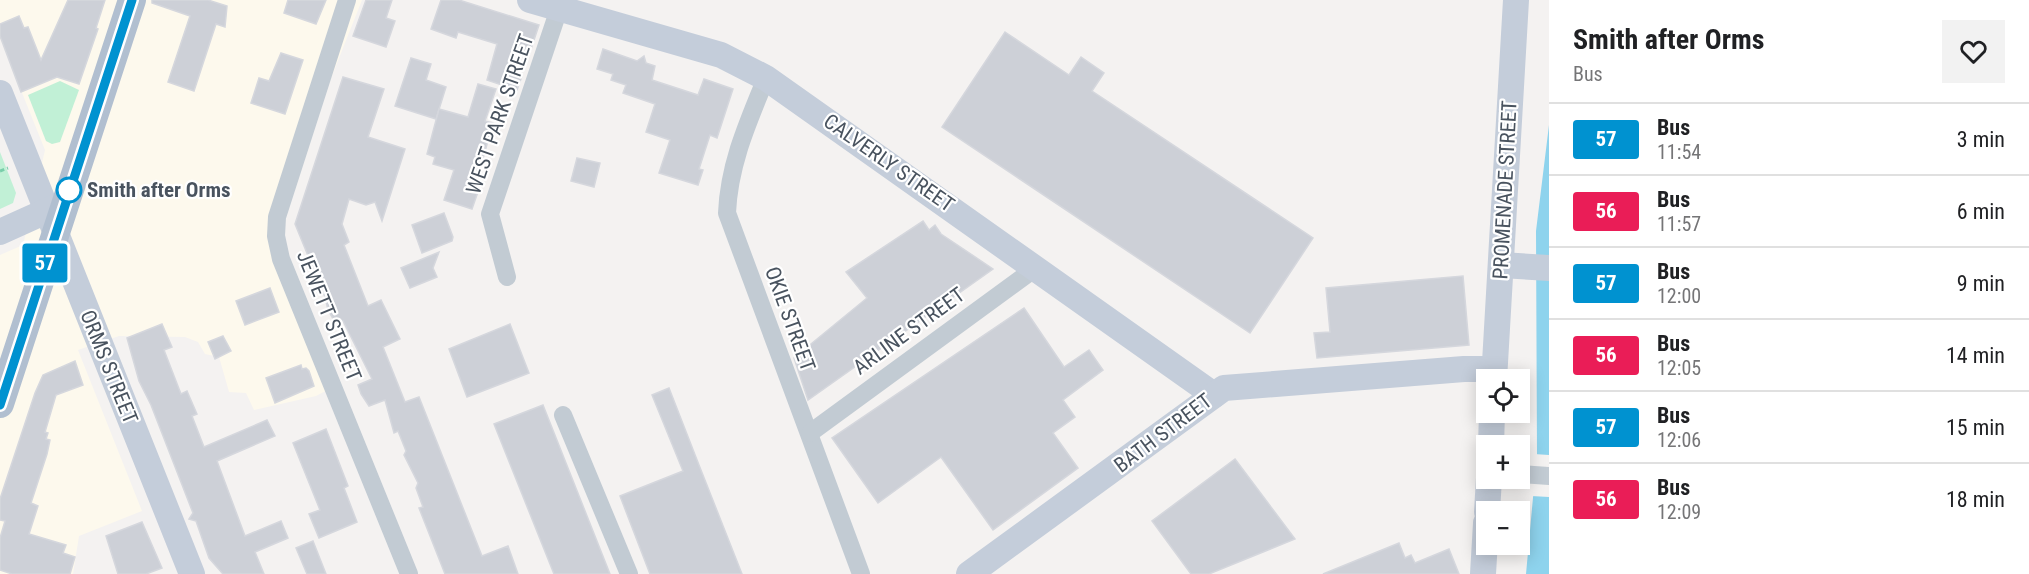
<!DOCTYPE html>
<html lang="en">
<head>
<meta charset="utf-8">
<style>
  body { margin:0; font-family:"Roboto Condensed",sans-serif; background:#f2f2f2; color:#202124; height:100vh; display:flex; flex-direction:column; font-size:22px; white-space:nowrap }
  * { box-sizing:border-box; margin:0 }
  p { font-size:20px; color:#757577 }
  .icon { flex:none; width:33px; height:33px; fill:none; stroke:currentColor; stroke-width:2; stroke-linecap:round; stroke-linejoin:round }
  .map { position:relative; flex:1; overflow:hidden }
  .details { display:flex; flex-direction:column; background:#fff; width:480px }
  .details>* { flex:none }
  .badge { padding:0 12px; border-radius:4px; font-size:21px; line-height:39px }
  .controls { position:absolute; left:1476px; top:369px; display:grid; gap:12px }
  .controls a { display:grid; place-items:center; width:54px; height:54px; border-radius:0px; background:#fff; box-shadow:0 3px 15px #0003; font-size:30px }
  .map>.badge { position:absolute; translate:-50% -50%; box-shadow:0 0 0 3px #fff }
  .round { display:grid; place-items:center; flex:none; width:63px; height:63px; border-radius:0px; background:#f2f2f2 }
  .head { display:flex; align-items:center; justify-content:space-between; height:102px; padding:0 24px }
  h1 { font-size:28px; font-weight:700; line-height:45px }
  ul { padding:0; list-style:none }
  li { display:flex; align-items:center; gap:18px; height:72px; padding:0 24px; border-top:2px solid #e0e0e0 }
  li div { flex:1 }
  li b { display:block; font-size:22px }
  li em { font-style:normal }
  li .badge { min-width:66px; font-weight:700; text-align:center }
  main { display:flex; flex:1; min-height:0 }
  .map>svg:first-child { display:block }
  .commercial { fill:#fdf9ed }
  .green { fill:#c1f0d6 }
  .water { fill:#8ed3ed }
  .pier { fill:#f4f2f1 }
  .building { fill:#cdd0d7; stroke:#d5d7dd; stroke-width:1.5 }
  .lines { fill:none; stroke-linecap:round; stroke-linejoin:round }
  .path { stroke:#79ceaa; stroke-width:3; stroke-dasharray:4.5 3; stroke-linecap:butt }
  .street { stroke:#c2cbd3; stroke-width:18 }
  .secondary { stroke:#c4cdda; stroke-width:26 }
  .primary { stroke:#b1bfd0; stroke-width:28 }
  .line-casing { stroke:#fff; stroke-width:14 }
  .line { stroke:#0092d0; stroke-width:9 }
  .stop-dot { fill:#fff; stroke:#0092d0; stroke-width:3 }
  .labels { text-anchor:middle; stroke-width:4.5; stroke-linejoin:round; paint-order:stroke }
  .street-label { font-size:21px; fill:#49535f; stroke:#fff }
  .stop-label { font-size:21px; font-weight:bold; fill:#49535f; stroke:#fff; text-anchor:start }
</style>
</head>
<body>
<main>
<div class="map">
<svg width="1549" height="574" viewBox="0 0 1549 574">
  <rect width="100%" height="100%" fill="#f4f2f1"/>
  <polygon class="commercial" points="0,0 362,0 307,139 278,234 335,386 316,396 254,410 246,393 229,392 219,357 205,354 198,342 185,337 119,336 78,350 142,511 79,536 73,574 0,574 0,255 23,245 45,150 0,38"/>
  <g class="green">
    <polygon points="60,81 79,90 60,142 52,144 46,141 28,95"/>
    <polygon points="0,152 16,193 13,203 0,209"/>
  </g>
  <polygon class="water" points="1549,125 1549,574 1526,574 1537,454 1536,231"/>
  <polygon class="pier" points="1534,454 1549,455 1549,497 1531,496"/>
  <g class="building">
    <polygon points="68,0 105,0 96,28 98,29 79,84 57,77 21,92 0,36 0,24 19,16 24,28 28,27 41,60"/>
    <polygon points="152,0 208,0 227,6 225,27 216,24 194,91 168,82 190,16 152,3"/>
    <polygon points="288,0 326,0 316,24 284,13"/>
    <polygon points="366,0 392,0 386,18 395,21 386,47 353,36"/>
    <polygon points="441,0 459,0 539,25 529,55 516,51 509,71 522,76 517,90 487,80 497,44 458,32 456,38 431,29"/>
    <polygon points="1005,32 1069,75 1081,57 1104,73 1092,91 1313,238 1250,333 942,127"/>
    <polygon points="603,49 637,61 644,56 646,63 655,66 652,80 698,95 704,79 733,89 717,138 710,135 699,169 703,170 698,185 659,173 670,140 646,132 655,104 623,93 626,85 611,80 613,74 597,69"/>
    <polygon points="281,53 303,60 285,114 251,103 259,78 269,81"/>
    <polygon points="411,58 431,64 426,80 446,87 436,119 395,106"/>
    <polygon points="343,77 384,89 368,137 405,149 382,221 375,202 366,205 349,199 342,224 349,242 344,245 368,306 381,300 400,339 383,347 405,402 419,397 482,556 508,546 518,574 445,574 419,508 423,507 416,488 418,483 404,455 406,451 398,431 394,433 385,400 369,406 361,394 358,385 372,379 343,321 336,324 328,310 325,297 295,224"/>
    <polygon points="478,84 496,89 485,121 493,123 475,187 479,189 472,209 444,200 454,170 433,164 435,157 427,154 439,109 468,117"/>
    <polygon points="577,158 600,163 594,187 571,181"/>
    <polygon points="444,213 453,237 452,241 422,253 412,225"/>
    <polygon points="923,221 929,230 935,225 941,234 993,269 808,400 794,358 867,298 846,272"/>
    <polygon points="439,252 433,268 437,277 410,288 401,268"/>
    <polygon points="1463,276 1469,345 1317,358 1314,333 1330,332 1326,288"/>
    <polygon points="270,288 279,312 245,325 236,301"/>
    <polygon points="1024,308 1064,367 1089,350 1103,370 1063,400 1075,417 1053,433 1078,468 993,530 941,457 878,503 832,438"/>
    <polygon points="162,324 172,347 164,350 181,394 187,391 197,414 192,416 204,447 267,420 275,436 217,461 245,536 281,521 288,538 255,552 264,574 223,574 209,558 196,521 189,519 193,513 151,405 139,381 127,338"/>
    <polygon points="510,324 529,373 467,397 449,349"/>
    <polygon points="223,336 231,351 215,359 208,342"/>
    <polygon points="75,361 83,385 56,395 45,432 48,433 46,439 50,440 47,454 31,503 38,506 29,534 66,545 63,553 75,557 70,574 12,574 0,570 0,538 5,521 0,520 0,499 35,393 43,375"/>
    <polygon points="301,365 302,369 306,368 309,371 314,386 275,403 266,378"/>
    <polygon points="669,388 699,465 742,574 650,574 620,496 683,471 652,395"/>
    <polygon points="543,405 610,574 554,574 494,424"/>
    <polygon points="326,429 348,486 344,488 357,522 319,538 309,514 320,510 293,443"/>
    <polygon points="1235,459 1295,539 1209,574 1191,574 1152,521"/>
    <polygon points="142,522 162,568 146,574 118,574 106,536"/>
    <polygon points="313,541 326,574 307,574 296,548"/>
    <polygon points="1399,543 1405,558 1411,555 1415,563 1449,549 1459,574 1323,574"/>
  </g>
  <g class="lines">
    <polyline class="path" points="0,171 8,168"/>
    <g class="street">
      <polyline points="347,0 277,217 276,236 281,259 409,574"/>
      <path d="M766,78C748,122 729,164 727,213L861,574"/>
      <polyline points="507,277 490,214 562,0"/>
      <polyline points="563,415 629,574"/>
      <polyline points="810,433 1037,267"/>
      <polyline points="1520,474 1549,476"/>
    </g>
    <g class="secondary">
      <polyline points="530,0 721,55 766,78 1214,395"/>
      <polyline points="0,93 192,574"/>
      <polyline points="0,232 62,204"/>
      <polyline points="1501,265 1549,268"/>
      <polyline points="1494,380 1516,0"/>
      <polyline points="1491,446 1492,412"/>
      <polyline points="1487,512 1489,478"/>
      <polyline points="969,574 1224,388 1464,369 1494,369"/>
      <polyline points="1483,574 1486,523"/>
    </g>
    <polyline class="primary" points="0,404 132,0"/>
  </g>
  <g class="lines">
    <defs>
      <polyline id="line" points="0,405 132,0"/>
    </defs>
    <use href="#line" class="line-casing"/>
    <use href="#line" class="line"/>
  </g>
  <circle class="stop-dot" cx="69" cy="190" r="12"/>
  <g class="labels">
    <g class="street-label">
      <text transform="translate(500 114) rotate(-71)" y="7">WEST PARK STREET</text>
      <text transform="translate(889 163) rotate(35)" y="7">CALVERLY STREET</text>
      <text transform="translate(1505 190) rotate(-87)" y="7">PROMENADE STREET</text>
      <text transform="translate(329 316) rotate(68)" y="7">JEWETT STREET</text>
      <text transform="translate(790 319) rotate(70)" y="7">OKIE STREET</text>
      <text transform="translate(909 331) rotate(-36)" y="7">ARLINE STREET</text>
      <text transform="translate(109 367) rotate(68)" y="7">ORMS STREET</text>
      <text transform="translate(1163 433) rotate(-37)" y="7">BATH STREET</text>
    </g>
    <g class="stop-label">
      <text x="87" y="197">Smith after Orms</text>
    </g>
  </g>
</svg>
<div class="controls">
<a><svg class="icon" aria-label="locate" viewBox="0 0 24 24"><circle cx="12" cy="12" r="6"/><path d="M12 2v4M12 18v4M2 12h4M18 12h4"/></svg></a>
<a>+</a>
<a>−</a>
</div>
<b class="badge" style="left:45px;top:263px;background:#0092d0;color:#fff">57</b>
</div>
<section class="details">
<div class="head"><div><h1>Smith after Orms</h1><p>Bus</p></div><a class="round"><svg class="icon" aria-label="heart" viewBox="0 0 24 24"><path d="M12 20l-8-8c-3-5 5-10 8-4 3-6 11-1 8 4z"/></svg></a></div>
<ul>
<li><span class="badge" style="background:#0092d0;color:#fff">57</span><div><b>Bus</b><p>11:54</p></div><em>3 min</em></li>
<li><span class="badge" style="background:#ea1d57;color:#fff">56</span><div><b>Bus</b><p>11:57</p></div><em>6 min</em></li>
<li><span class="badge" style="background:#0092d0;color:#fff">57</span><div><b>Bus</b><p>12:00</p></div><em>9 min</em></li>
<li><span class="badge" style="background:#ea1d57;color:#fff">56</span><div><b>Bus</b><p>12:05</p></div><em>14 min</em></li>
<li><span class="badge" style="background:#0092d0;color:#fff">57</span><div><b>Bus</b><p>12:06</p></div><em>15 min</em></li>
<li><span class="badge" style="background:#ea1d57;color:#fff">56</span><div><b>Bus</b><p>12:09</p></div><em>18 min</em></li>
</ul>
</section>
</main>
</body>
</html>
